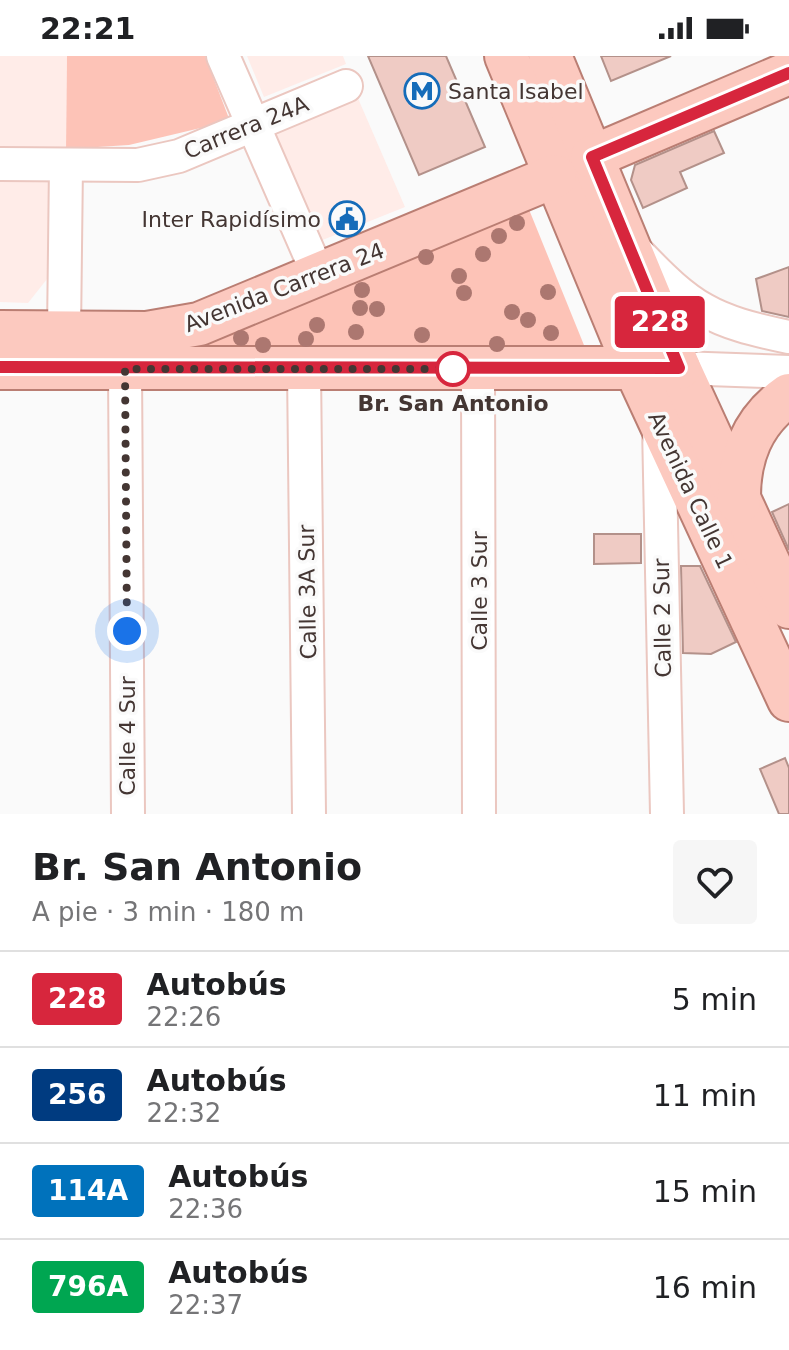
<!DOCTYPE html>
<html lang="es">
<head>
<meta charset="utf-8">
<style>
  body { margin:0; font-family:"DejaVu Sans",sans-serif; background:#f6f6f6; color:#202124; height:100vh; display:flex; flex-direction:column; font-size:30px; white-space:nowrap }
  * { box-sizing:border-box; margin:0 }
  p { font-size:26px; color:#757577 }
  .icon { flex:none; width:44px; height:44px; fill:none; stroke:currentColor; stroke-width:2; stroke-linecap:round; stroke-linejoin:round }
  .map { position:relative; height:758px; overflow:hidden }
  .panel { display:flex; flex-direction:column; background:#fff; flex:1 }
  .panel>* { flex:none }
  .badge { padding:0 16px; border-radius:6px; font-size:28px; line-height:52px }
  .you { position:absolute; width:40px; height:40px; margin:-20px; border:6px solid #fff; border-radius:50%; background:#1a73e8; box-shadow:0 0 0 12px #1a73e833 }
  .map>.badge { position:absolute; translate:-50% -50%; box-shadow:0 0 0 4px #fff }
  .round { display:grid; place-items:center; flex:none; width:84px; height:84px; border-radius:8px; background:#f6f6f6 }
  .headline { display:flex; align-items:center; justify-content:space-between; height:136px; padding:0 32px }
  h1 { font-size:38px; font-weight:700; line-height:60px }
  ul { padding:0; list-style:none }
  li { display:flex; align-items:center; gap:24px; height:96px; padding:0 32px; border-top:2px solid #e0e0e0 }
  li div { flex:1 }
  li b { display:block; font-size:30px }
  li em { font-style:normal }
  li .badge { min-width:88px; font-weight:700; text-align:center }
  .status { display:flex; justify-content:space-between; align-items:center; height:56px; padding:0 40px; background:#fff; direction:ltr }
  .status svg { height:22px; fill:currentColor }
  .map>svg:first-child { display:block }
  .built { fill:#ffece8 }
  .green { fill:#fdc3b7 }
  .building { fill:#efcbc4; stroke:#b3918a; stroke-width:2 }
  .lines { fill:none; stroke-linecap:round; stroke-linejoin:round }
  .minor-casing { stroke:#ebc7c0; stroke-width:36 }
  .major-casing { stroke:#ba7e73; stroke-width:46 }
  .minor { stroke:#fff; stroke-width:32 }
  .major { stroke:#fcc9bf; stroke-width:42 }
  .tree { fill:#ac7770 }
  .line-casing { stroke:#fff; stroke-width:18 }
  .line { stroke:#d7263d; stroke-width:12 }
  .walk { stroke:#443633; stroke-width:8; stroke-dasharray:0 14.4 }
  .stop-dot { fill:#fff; stroke:#d7263d; stroke-width:4 }
  .labels { text-anchor:middle; stroke-width:7; stroke-linejoin:round; paint-order:stroke }
  .poi-label { font-size:22px; fill:#443633; stroke:#fafafa; text-anchor:start }
  .street-label { font-size:22px; fill:#443633; stroke:#fafafa }
  .stop-label { font-size:22px; font-weight:bold; fill:#443633; stroke:#fafafa }
</style>
</head>
<body>
<div class="status"><b>22:21</b><svg viewBox="0 0 49 12"><path d="M0 12V9h3v3zM5 12V6h3v6zM10 12V3h3v9zM15 12V0h3v12zM26 1h20v11H26zM47 4h2v5h-2z"/></svg></div>
<div class="map">
<svg width="789" height="758" viewBox="0 0 789 758">
  <rect width="100%" height="100%" fill="#fafafa"/>
  <g class="built">
    <polygon points="0,0 67,0 66,93 0,92"/>
    <polygon points="247,0 343,0 346,8 264,41"/>
    <polygon points="357,40 405,151 320,185 275,77"/>
    <polygon points="0,116 50,117 47,223 28,247 0,246"/>
  </g>
  <g class="green">
    <polygon points="67,0 205,0 230,65 129,89 66,93"/>
    <polygon points="528,151 588,299 200,292 205,289"/>
  </g>
  <g class="building">
    <polygon points="368,0 446,0 485,91 419,119"/>
    <polygon points="601,0 671,0 611,25"/>
    <polygon points="714,75 724,97 680,116 687,132 643,152 631,124 635,109"/>
    <polygon points="789,211 789,261 762,255 756,223"/>
    <polygon points="789,448 789,494 772,456"/>
    <polygon points="594,478 641,478 641,507 594,508"/>
    <polygon points="681,510 700,510 736,586 711,598 683,597"/>
    <polygon points="785,702 789,712 789,758 779,758 760,713"/>
  </g>
  <g class="lines">
    <defs>
      <g id="minor">
        <polyline points="223,0 319,220"/>
        <polyline points="0,108 138,109 179,100 346,30"/>
        <path d="M636,195C691,253 711,265 789,281"/>
        <polyline points="64,276 66,109"/>
        <polyline points="679,312 789,316"/>
        <polyline points="125,313 128,758"/>
        <polyline points="304,313 309,758"/>
        <polyline points="478,313 479,758"/>
        <polyline points="659,370 667,758"/>
      </g>
      <g id="major">
        <polyline points="506,0 635,312 789,644"/>
        <polyline points="550,0 679,312 789,551"/>
        <polyline points="592,101 789,17"/>
        <polyline points="0,276 147,277 199,268 555,120"/>
        <polyline points="0,312 679,312"/>
        <path d="M739,446C738,401 752,365 789,339"/>
      </g>
    </defs>
    <use href="#minor" class="minor-casing"/>
    <use href="#major" class="major-casing"/>
    <use href="#minor" class="minor"/>
    <use href="#major" class="major"/>
  </g>
  <g class="tree">
    <circle cx="517" cy="167" r="8"/>
    <circle cx="499" cy="180" r="8"/>
    <circle cx="483" cy="198" r="8"/>
    <circle cx="426" cy="201" r="8"/>
    <circle cx="459" cy="220" r="8"/>
    <circle cx="362" cy="234" r="8"/>
    <circle cx="548" cy="236" r="8"/>
    <circle cx="464" cy="237" r="8"/>
    <circle cx="360" cy="252" r="8"/>
    <circle cx="377" cy="253" r="8"/>
    <circle cx="512" cy="256" r="8"/>
    <circle cx="528" cy="264" r="8"/>
    <circle cx="317" cy="269" r="8"/>
    <circle cx="356" cy="276" r="8"/>
    <circle cx="551" cy="277" r="8"/>
    <circle cx="422" cy="279" r="8"/>
    <circle cx="241" cy="282" r="8"/>
    <circle cx="306" cy="283" r="8"/>
    <circle cx="497" cy="288" r="8"/>
    <circle cx="263" cy="289" r="8"/>
  </g>
  <g class="lines">
    <defs>
      <polyline id="line" points="0,311 679,312 592,101 789,17"/>
    </defs>
    <use href="#line" class="line-casing"/>
    <use href="#line" class="line"/>
    <polyline class="walk" points="127,575 125,313 453,313"/>
  </g>
  <defs>
    <symbol id="metro-ring" viewBox="-11 -11 22 22"><circle r="9.5" fill="#fafafa" stroke="#156cb9" stroke-width="1.5"/><path d="M-5.5 5V-5H-3L0 0L3-5H5.5V5H3V-.5L0 4L-3-.5V5Z" fill="#156cb9"/></symbol>
    <symbol id="civic-ring" viewBox="-11 -11 22 22"><circle r="9.5" fill="#fafafa" stroke="#156cb9" stroke-width="1.5"/><path d="M-.6-6.5H3V-4.5H.6V-3L4-1V1h2V6H-6V1h2V-1L-.6-3ZM-1.2 2.5V6h2.4V2.5Z" fill="#156cb9"/></symbol>
  </defs>
  <g fill-rule="evenodd">
    <use href="#metro-ring" x="402" y="15" width="40" height="40"/>
    <use href="#civic-ring" x="327" y="143" width="40" height="40"/>
  </g>
  <circle class="stop-dot" cx="453" cy="313" r="16"/>
  <g class="labels">
    <g class="poi-label">
      <text x="448" y="43">Santa Isabel</text>
      <text x="321" y="171" text-anchor="end">Inter Rapidísimo</text>
    </g>
    <g class="street-label">
      <text transform="translate(246 71) rotate(-22)" y="8">Carrera 24A</text>
      <text transform="translate(284 231) rotate(-21)" y="8">Avenida Carrera 24</text>
      <text transform="translate(691 434) rotate(65)" y="8">Avenida Calle 1</text>
      <text transform="translate(479 535) rotate(-90)" y="8">Calle 3 Sur</text>
      <text transform="translate(307 536) rotate(-91)" y="8">Calle 3A Sur</text>
      <text transform="translate(662 562) rotate(-91)" y="8">Calle 2 Sur</text>
      <text transform="translate(127 680) rotate(-90)" y="8">Calle 4 Sur</text>
    </g>
    <g class="stop-label">
      <text x="453" y="355">Br. San Antonio</text>
    </g>
  </g>
</svg>
<div class="you" style="left:127px;top:575px"></div>
<b class="badge" style="left:660px;top:266px;background:#d7263d;color:#fff">228</b>
</div>
<section class="panel">
<div class="headline"><div><h1>Br. San Antonio</h1><p>A pie · 3 min · 180 m</p></div><a class="round"><svg class="icon" aria-label="heart" viewBox="0 0 24 24"><path d="M12 20l-8-8c-3-5 5-10 8-4 3-6 11-1 8 4z"/></svg></a></div>
<ul>
<li><span class="badge" style="background:#d7263d;color:#fff">228</span><div><b>Autobús</b><p>22:26</p></div><em>5 min</em></li>
<li><span class="badge" style="background:#003b80;color:#fff">256</span><div><b>Autobús</b><p>22:32</p></div><em>11 min</em></li>
<li><span class="badge" style="background:#0072bc;color:#fff">114A</span><div><b>Autobús</b><p>22:36</p></div><em>15 min</em></li>
<li><span class="badge" style="background:#00a651;color:#fff">796A</span><div><b>Autobús</b><p>22:37</p></div><em>16 min</em></li>
</ul>
</section>
</body>
</html>
